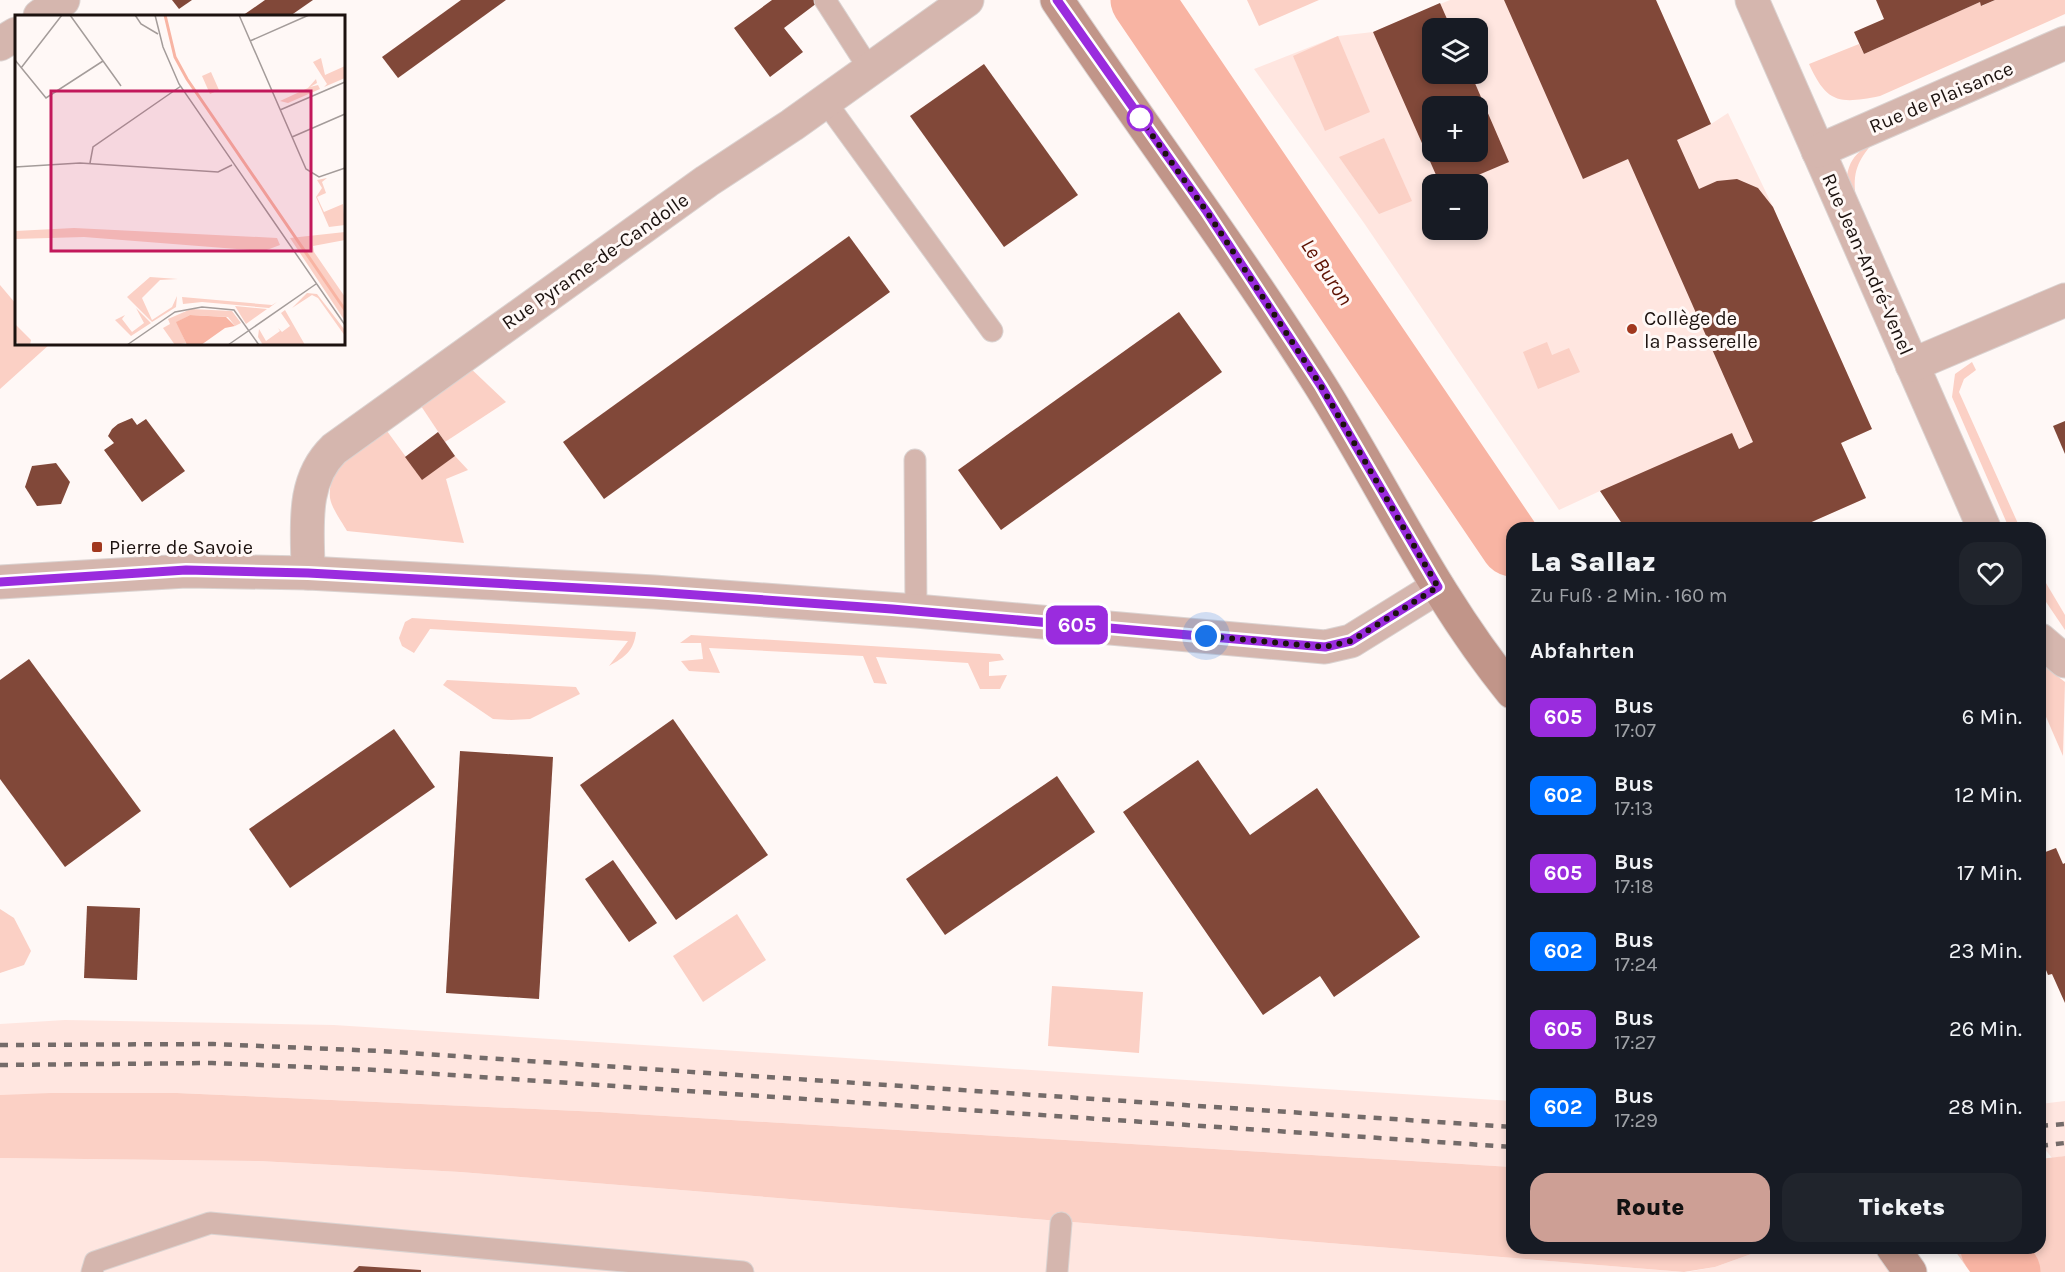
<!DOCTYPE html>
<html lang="de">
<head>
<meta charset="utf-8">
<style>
  body { margin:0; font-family:Karla,sans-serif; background:#20242c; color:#f1f3f6; height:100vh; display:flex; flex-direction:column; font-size:22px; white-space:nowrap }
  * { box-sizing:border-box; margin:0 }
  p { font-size:20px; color:#9ea1a6 }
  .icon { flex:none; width:33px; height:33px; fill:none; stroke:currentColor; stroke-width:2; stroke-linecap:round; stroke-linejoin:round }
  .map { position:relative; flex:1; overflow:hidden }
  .panel { position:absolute; left:1506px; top:522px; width:540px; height:732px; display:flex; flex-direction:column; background:#171b24; border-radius:18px; box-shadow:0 3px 9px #0003 }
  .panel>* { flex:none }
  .badge { padding:0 12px; border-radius:9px; font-size:21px; line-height:39px }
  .fabs { position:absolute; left:1422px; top:18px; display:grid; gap:12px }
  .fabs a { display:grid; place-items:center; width:66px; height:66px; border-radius:12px; background:#171b24; box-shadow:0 3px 9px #0003; font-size:30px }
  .you { position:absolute; width:30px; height:30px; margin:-15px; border:4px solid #fff; border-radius:50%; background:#1a73e8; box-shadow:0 0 0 9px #1a73e833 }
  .map>.badge { position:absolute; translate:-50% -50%; box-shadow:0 0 0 3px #fff }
  h2 { padding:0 24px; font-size:22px; line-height:54px }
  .round { display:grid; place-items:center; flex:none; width:63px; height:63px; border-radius:18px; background:#20242c }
  .head { display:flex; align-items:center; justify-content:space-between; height:102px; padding:0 24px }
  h1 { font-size:28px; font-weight:800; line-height:45px }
  .cta { display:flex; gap:12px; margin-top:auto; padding:12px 24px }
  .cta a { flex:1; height:69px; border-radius:18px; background:#cd9f95; color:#111; font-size:24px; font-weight:800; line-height:69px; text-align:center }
  .cta a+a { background:#20242c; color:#f1f3f6 }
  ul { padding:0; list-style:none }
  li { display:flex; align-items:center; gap:18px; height:78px; padding:0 24px }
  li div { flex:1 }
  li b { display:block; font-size:22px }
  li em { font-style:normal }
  li .badge { min-width:66px; font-weight:700; text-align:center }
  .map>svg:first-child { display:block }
  .built { fill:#ffe6e0; fill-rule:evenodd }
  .green { fill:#fbd0c5 }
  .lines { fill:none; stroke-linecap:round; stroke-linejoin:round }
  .river { stroke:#f8b4a3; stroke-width:63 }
  .building { fill:#814839; fill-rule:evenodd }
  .lane-casing { stroke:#dbd3d1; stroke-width:23 }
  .street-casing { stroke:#dbd3d1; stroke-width:35 }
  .secondary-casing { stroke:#dbd3d1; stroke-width:35 }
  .lane { stroke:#d5b6ae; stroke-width:21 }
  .street { stroke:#d5b6ae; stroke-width:33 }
  .secondary { stroke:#c19589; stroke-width:33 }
  .rail { stroke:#746b69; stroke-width:4.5; stroke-dasharray:8 8; stroke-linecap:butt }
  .line-casing { stroke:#fff; stroke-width:14 }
  .line { stroke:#9a2cde; stroke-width:9 }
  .walk { stroke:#1c120f; stroke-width:6; stroke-dasharray:0 10.8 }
  .stop-dot { fill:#fff; stroke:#9a2cde; stroke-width:3 }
  .poi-dot { fill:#a1381e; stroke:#fff8f6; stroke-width:2 }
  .labels { text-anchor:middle; stroke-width:6; stroke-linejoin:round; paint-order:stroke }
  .street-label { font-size:20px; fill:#1c120f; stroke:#fff8f6 }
  .poi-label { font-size:20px; fill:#1c120f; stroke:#fff8f6; text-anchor:start }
  .water-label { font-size:21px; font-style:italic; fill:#5e1100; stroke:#fff8f6 }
  .inset-river { fill:none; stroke:#f8b4a3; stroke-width:3 }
  .inset-road { fill:none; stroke:#a49c9a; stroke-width:1.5 }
  .view { fill:#c2185b; fill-opacity:0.15; stroke:#c2185b; stroke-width:3 }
  .inset-edge { fill:none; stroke:#1c120f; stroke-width:3 }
</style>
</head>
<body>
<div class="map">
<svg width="2065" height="1272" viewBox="0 0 2065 1272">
  <rect width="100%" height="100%" fill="#fff8f6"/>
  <g class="built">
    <path d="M1450,0H1656L1711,124L1728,113L1773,207L1872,429L1841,443L1866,498L1798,528H1625L1600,491L1559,510L1364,223L1254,69L1338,36L1373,32ZM1432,28H1478V74H1432ZM1432,106H1478V152H1432ZM1432,184H1478V230H1432Z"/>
    <polygon points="65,1020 334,1025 1512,1101 1512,1167 600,1112 177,1093 0,1095 0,1024"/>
    <polygon points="2065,1101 2065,1156 2052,1158 2040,1143 2040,1104"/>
    <polygon points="0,1158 259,1161 460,1172 1684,1272 0,1272"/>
    <polygon points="1768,1248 1893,1248 1910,1272 1687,1272 1715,1267"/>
  </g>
  <g class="green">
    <polygon points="1247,0 1319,0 1259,26"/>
    <path d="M1995,0H2065V14L1880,96C1840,104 1827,104 1809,64L1859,44L1864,54L1980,2L1982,6Z"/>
    <polygon points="1338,36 1370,112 1325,131 1293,56"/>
    <polygon points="1384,138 1412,201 1379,214 1339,157"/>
    <path d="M1873,143C1858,160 1852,173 1856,197L1847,201C1845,175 1846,156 1873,143Z"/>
    <polygon points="0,285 16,304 16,344 50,344 0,389"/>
    <polygon points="1547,342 1552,355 1569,348 1580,372 1538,389 1523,352"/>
    <polygon points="1972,362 1976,370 1964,379 1959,392 2020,528 2009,528 1952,397 1955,374"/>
    <polygon points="467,365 506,402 445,442 417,400"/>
    <path d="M387,431L422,479L455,456L468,470L446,479L464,543L347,531C342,522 332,509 330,498C326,466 366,447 387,431Z"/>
    <polygon points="2040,573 2065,615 2065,630 2040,593"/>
    <path d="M412,618L636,632C634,651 625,657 609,666L628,641L430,629L414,653L402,646L399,638L405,622Z"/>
    <polygon points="691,635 1000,654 1004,660 989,662 989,676 1007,675 1000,689 980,689 968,663 876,657 887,684 874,683 863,656 709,648 720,673 689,671 681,661 703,659 701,643 680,643"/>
    <polygon points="2040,663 2065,682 2063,756 2040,703"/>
    <polygon points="447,680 576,687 580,694 530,719 511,720 493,719 443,685"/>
    <polygon points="0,909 14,918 31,951 24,965 0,973"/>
    <polygon points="737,914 766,960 703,1002 673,956"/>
    <polygon points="1052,986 1143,992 1139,1053 1048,1046"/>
    <polygon points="51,1093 177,1093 600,1112 1512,1167 1512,1248 1768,1248 1715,1267 1684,1272 460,1172 259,1161 0,1158 0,1095"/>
    <polygon points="2065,1156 2065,1272 1970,1272 1953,1248 2040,1248 2040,1159"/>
  </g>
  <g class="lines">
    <g class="river">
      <polyline points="1142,0 1512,545"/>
      <polyline points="1992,1248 2009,1272"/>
    </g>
  </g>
  <g class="building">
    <polygon points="172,0 192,0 179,9"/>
    <polygon points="265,0 313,0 290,16 242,16"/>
    <polygon points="461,0 506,0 398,78 382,57"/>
    <polygon points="772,0 815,0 817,3 784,28 803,52 770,77 734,28"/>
    <polygon points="1504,0 1656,0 1711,124 1677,140 1699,189 1717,181 1737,179 1758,188 1773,207 1872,429 1841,443 1866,498 1798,528 1625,528 1600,491 1732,433 1739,449 1753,442 1628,159 1583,179"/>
    <polygon points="1876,0 1995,0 1981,6 1980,2 1864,54 1854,32 1884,19"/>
    <path d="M1440,3L1451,28H1432V74H1471L1509,162L1457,184H1440L1373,32ZM1432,106H1478V152H1432Z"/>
    <polygon points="984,64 1078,195 1004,247 910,116"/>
    <polygon points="849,236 890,292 604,499 563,442"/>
    <polygon points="1179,312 1222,372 1001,530 958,470"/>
    <polygon points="132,418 137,425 146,419 185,471 142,502 104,450 114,443 108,436 112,429 118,424"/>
    <polygon points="2065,421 2065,454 2053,426"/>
    <polygon points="438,432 455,456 422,480 405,457"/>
    <polygon points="56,463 70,482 61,504 37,506 25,487 32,466"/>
    <polygon points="29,659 141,811 65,867 0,779 0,680"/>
    <polygon points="673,719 768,855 676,920 580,785"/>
    <polygon points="394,729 435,787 290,888 249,829"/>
    <polygon points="460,751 553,757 539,999 446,993"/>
    <polygon points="1198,760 1250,835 1317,788 1420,937 1334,997 1320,976 1263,1015 1123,812"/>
    <polygon points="1057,776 1095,832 945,935 906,879"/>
    <polygon points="2056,848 2063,864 2065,863 2065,1003 2052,974 2048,975 2040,955 2040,945 2042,944 2040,938 2040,854"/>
    <polygon points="613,860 657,923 629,942 585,879"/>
    <polygon points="87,906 140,908 137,980 84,978"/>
    <polygon points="359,1266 421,1270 421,1272 353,1272"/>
  </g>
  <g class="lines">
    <defs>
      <g id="lane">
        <polyline points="825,0 870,70"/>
        <polyline points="825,101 992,331"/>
        <polyline points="915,460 916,611"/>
        <polyline points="92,1272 95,1262 210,1223 743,1272"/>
        <polyline points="1057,1272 1061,1223"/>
      </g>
      <g id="street">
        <polyline points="1752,0 1984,528"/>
        <polyline points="40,16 63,0"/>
        <polyline points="0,44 16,34"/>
        <polyline points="1818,151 2065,43"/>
        <polyline points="1912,365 2065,300"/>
        <path d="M308,573C308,530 300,482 334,449L707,181L792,125L967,0"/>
        <polyline points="0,582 186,571 308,573 654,592 916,611 1325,647 1351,641 1438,587"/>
        <polyline points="2040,640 2065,661"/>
      </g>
      <g id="secondary">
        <path d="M1057,0C1144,129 1237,253 1320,385C1384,487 1435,598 1512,692"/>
        <polyline points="1893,1248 1910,1272"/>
      </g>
    </defs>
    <use href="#lane" class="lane-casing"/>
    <use href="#street" class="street-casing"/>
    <use href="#secondary" class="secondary-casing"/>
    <use href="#lane" class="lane"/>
    <use href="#street" class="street"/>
    <use href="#secondary" class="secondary"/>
    <g class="rail">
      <polyline points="0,1045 213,1044 380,1051 1512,1127"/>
      <polyline points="0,1065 212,1063 378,1070 1512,1147"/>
      <polyline points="2040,1126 2065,1124"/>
      <polyline points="2040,1146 2065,1143"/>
    </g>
  </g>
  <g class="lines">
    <defs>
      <polyline id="line" points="0,582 186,570 308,573 654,592 892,609 1325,647 1351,641 1438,587 1321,386 1207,212 1057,0"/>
    </defs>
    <use href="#line" class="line-casing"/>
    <use href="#line" class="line"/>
    <polyline class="walk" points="1140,118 1137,114 1207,212 1321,386 1438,587 1351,641 1325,647 1206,636"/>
  </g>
  <circle class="stop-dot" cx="1140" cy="118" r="12"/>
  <g class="poi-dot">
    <circle cx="1632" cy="329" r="6"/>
    <rect x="91" y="541" width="12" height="12" rx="3"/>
  </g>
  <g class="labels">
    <g class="street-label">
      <text transform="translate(1941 97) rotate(-23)" y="7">Rue de Plaisance</text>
      <text transform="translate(595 261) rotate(-35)" y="7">Rue Pyrame-de-Candolle</text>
      <text transform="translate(1868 264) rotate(66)" y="7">Rue Jean-André-Venel</text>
    </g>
    <g class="poi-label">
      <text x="1644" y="325">Collège de<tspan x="1644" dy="23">la Passerelle</tspan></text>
      <text x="109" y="554">Pierre de Savoie</text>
    </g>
    <g class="water-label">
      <text transform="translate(1327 272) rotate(56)" y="7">Le Buron</text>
    </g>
  </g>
  <g transform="translate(15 15)">
    <rect width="330" height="330" fill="#fff8f6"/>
    <path d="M306,43L310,60L330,51V63L309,72L312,69L298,47ZM196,57L204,75L195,79L187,61ZM301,64L302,68L295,72L303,70L305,74L273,88L265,86L293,73ZM312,163L307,167L311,178L302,182L309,197L328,189L330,210L314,212L301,182L307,173L302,165ZM59,213L262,223L265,230L249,236L69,222L0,224V216ZM330,217V225L298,231L299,237L330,282V306L275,223ZM135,262L163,264L145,265L127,283L137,305L157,292L162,281L161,292L137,307L112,282ZM292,278L302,279L329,314L330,321L303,283L297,280L277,293ZM167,282L257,290L262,287L254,293L187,287L168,289ZM220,291L252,294L231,309ZM121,293L136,308L116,321L100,305L110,300L107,304L117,317L129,308ZM176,294L217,296L226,308L220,311L213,302L175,300L162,307L171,328L160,330L148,313L155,309L153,304ZM270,295L290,330H248L243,322L244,314L251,326L265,316L263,313L267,317L275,311L266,298ZM0,309L16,325L15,330H4L0,325Z" fill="#fbd0c5"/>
    <path d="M175,300L211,302L220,311L210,313L186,330H172L161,307Z" fill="#f8b4a3"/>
    <path class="inset-river" d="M150,0L160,42L172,64L330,295"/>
    <path class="inset-road" d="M55,0L106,71M120,0L126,9L143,19M140,0L148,32L164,69L330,310M224,0L291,154L304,162L330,153M235,26L294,0M0,45L31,83L88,46M6,53L47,0M265,95L330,67M277,122L330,99M75,148L78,132L166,71M0,152L65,148L203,157L217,150M112,330L160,297L187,292L219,295L244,330M213,330L301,269"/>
    <path class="view" d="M36,76H296V236H36Z"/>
    <rect width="330" height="330" class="inset-edge"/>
  </g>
</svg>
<div class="fabs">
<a><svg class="icon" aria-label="layers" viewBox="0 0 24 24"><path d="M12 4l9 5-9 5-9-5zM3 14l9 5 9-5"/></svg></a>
<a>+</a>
<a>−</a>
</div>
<div class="you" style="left:1206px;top:636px"></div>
<b class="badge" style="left:1077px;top:625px;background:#9a2cde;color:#fff">605</b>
<section class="panel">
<div class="head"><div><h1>La Sallaz</h1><p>Zu Fuß · 2 Min. · 160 m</p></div><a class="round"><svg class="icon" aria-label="heart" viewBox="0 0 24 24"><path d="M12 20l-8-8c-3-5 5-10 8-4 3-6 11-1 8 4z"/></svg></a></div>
<h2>Abfahrten</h2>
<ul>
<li><span class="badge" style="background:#9a2cde;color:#fff">605</span><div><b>Bus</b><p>17:07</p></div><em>6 Min.</em></li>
<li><span class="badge" style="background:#006fff;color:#fff">602</span><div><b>Bus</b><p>17:13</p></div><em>12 Min.</em></li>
<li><span class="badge" style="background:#9a2cde;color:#fff">605</span><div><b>Bus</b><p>17:18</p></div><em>17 Min.</em></li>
<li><span class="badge" style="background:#006fff;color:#fff">602</span><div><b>Bus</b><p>17:24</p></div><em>23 Min.</em></li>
<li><span class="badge" style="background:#9a2cde;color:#fff">605</span><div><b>Bus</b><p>17:27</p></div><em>26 Min.</em></li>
<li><span class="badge" style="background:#006fff;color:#fff">602</span><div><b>Bus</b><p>17:29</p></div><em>28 Min.</em></li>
</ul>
<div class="cta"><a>Route</a><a>Tickets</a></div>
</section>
</div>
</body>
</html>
